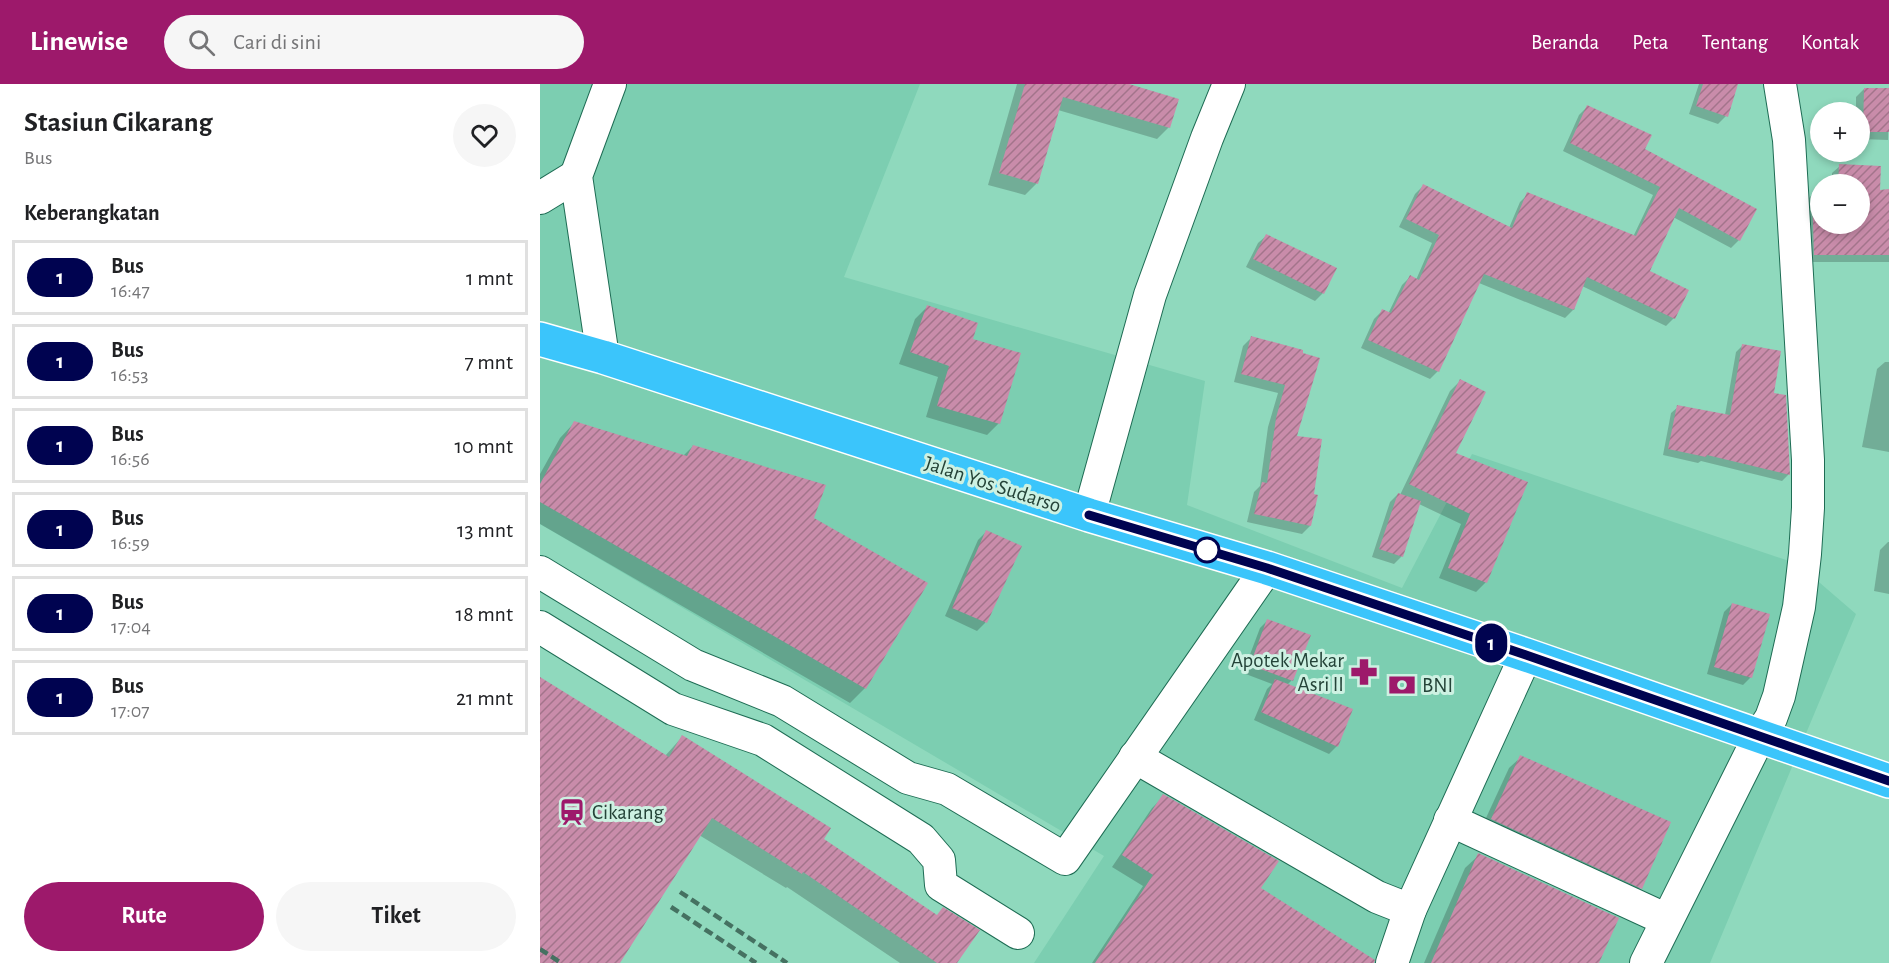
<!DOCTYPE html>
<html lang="id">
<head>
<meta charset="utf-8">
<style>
  body { margin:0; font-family:"Alegreya Sans",sans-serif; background:#f6f6f6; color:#202124; height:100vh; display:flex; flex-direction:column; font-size:22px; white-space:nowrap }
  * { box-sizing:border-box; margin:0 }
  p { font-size:20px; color:#757577 }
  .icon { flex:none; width:33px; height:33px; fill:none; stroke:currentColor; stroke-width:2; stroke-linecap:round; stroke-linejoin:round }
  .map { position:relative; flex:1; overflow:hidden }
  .sheet { display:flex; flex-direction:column; background:#fff; width:540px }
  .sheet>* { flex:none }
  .badge { padding:0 12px; border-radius:20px; font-size:21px; line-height:39px }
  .buttons { position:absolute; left:1270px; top:18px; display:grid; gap:12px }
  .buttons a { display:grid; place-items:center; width:60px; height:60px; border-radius:50%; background:#fff; box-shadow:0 3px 9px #0003; font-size:30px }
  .map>.badge { position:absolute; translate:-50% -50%; box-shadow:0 0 0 3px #fff }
  h2 { padding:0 24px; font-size:22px; line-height:54px }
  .round { display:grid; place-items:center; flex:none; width:63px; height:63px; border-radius:32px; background:#f6f6f6 }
  .headline { display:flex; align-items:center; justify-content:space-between; height:102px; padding:0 24px }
  h1 { font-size:28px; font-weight:600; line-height:45px }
  .action { display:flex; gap:12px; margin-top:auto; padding:12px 24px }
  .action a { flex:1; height:69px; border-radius:36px; background:#9d196b; color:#fff; font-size:24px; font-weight:600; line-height:69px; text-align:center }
  .action a+a { background:#f6f6f6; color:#202124 }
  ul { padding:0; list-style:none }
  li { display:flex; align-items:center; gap:18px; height:75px; margin:0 12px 9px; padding:0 12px; border:3px solid #e0e0e0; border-radius:0px }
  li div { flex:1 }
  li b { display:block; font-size:22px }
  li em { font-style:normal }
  li .badge { min-width:66px; font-weight:700; text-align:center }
  header { display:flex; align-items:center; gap:36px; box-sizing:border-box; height:84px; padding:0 30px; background:#9d196b; color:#fff }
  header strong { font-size:28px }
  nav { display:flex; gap:33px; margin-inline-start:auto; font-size:21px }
  .search { width:420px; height:54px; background:#f6f6f6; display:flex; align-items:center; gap:15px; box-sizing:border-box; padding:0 21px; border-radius:33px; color:#757577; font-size:22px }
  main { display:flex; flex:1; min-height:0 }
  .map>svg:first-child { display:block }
  .built { fill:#7cceb1 }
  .shadow { fill:#0003 }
  .building { fill:url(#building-hatch) }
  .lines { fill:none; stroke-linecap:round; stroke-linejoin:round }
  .minor-casing { stroke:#1e6c54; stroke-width:34 }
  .highway-casing { stroke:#fff; stroke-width:36 }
  .minor { stroke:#fff; stroke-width:32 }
  .highway { stroke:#3bc5fb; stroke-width:33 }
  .rail { stroke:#457161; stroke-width:4.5; stroke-dasharray:9 4.5; stroke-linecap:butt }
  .line-casing { stroke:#fff; stroke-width:14 }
  .line { stroke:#000350; stroke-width:9 }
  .stop-dot { fill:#fff; stroke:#000350; stroke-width:3 }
  .labels { text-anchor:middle; stroke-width:6; stroke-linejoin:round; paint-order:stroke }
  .street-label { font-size:21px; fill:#244338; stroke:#cdf1e2 }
  .poi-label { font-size:21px; fill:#244338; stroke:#cdf1e2; text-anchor:start }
</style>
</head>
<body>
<header>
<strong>Linewise</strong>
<div class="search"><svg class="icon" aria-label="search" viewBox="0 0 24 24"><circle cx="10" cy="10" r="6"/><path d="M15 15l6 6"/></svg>Cari di sini</div>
<nav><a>Beranda</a><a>Peta</a><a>Tentang</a><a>Kontak</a></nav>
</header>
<main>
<section class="sheet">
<div class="headline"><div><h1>Stasiun Cikarang</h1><p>Bus</p></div><a class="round"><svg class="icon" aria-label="heart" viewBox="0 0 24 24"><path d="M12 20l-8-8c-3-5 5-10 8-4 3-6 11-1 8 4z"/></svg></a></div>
<h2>Keberangkatan</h2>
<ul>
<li><span class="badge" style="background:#000350;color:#fff">1</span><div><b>Bus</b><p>16:47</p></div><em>1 mnt</em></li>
<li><span class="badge" style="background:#000350;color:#fff">1</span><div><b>Bus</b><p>16:53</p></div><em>7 mnt</em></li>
<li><span class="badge" style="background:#000350;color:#fff">1</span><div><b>Bus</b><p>16:56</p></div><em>10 mnt</em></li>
<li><span class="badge" style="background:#000350;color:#fff">1</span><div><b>Bus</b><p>16:59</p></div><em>13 mnt</em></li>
<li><span class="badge" style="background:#000350;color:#fff">1</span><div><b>Bus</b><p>17:04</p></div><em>18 mnt</em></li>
<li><span class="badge" style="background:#000350;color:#fff">1</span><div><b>Bus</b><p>17:07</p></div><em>21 mnt</em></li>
</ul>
<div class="action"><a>Rute</a><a>Tiket</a></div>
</section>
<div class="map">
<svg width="1349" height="879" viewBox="0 0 1349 879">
  <defs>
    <pattern id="building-hatch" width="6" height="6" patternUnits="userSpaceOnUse" patternTransform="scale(1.5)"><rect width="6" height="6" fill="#c98caa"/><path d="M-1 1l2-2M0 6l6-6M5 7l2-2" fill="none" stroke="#a3748b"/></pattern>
  </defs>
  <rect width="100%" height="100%" fill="#8fd9bd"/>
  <polygon class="built" points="0,0 380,0 304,193 665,297 647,421 862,504 932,370 1258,480 1316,530 1170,879 494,879 564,772 0,440"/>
  <g class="shadow">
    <polygon points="477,0 583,0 629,43 617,55 518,26 497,99 485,111 448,101"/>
    <polygon points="1159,0 1197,0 1186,32 1178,40 1149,30"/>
    <polygon points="1324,5 1349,5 1348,56 1320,55 1320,28 1316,28 1316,13"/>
    <polygon points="1047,23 1103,66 1199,156 1191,164 1133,133 1108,188 1134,234 1126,242 1042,202 1033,226 1025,234 939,199 898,287 890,295 821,264 834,235 842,227 848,230 862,201 870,193 876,196 892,159 859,143 875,110 883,102 969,144 980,118 988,110 1093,153 1113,111 1023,67 1039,31"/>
    <polygon points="1300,82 1339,107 1349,107 1349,178 1267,178 1265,118 1273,110 1281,110 1281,140 1320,140 1320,100 1292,100 1292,89"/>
    <polygon points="726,152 783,209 775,217 706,183 718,159"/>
    <polygon points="387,223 431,256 459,339 447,351 386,333 398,293 359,280 375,235"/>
    <polygon points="711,254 761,267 755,353 773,411 770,442 762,450 707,438 714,408 720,402 728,343 738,309 694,298 703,262"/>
    <polygon points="1203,261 1232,310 1248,391 1242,397 1161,377 1158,379 1123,371 1131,329 1138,323 1185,331 1196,268"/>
    <polygon points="1345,278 1349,278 1349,368 1322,363 1337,285"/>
    <polygon points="920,297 914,370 986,398 946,498 936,508 899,494 921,440 879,420 862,472 854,480 832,473 850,418 858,410 860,411 910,307"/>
    <polygon points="34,339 143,372 153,362 272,435 386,500 325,604 310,619 0,440 0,390 20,354"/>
    <polygon points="446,448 480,463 445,539 437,547 405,532 438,456"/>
    <polygon points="1348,458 1349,458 1349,510 1334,507 1340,466"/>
    <polygon points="1192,520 1211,593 1203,601 1167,590 1184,528"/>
    <polygon points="728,536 752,596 747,601 797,662 789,670 714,636 727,605 732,600 703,589 720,544"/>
    <polygon points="0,595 125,672 142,653 282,755 396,832 415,879 360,879 247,803 246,804 159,751 79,879 0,879"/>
    <polygon points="981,673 1100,804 1089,815 940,747 969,684"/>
    <polygon points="624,712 719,805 819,879 552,879 603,802 572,783 612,724"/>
    <polygon points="939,771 1058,879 884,879 925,784"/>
  </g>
  <g class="building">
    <polygon points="485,0 589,0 639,15 630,44 523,13 498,100 459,89"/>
    <polygon points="1163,0 1198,0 1188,33 1156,22"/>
    <polygon points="1324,4 1349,4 1349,48 1323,48"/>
    <polygon points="1047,21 1112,51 1105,65 1217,125 1200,157 1139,124 1110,187 1149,206 1135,235 1047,193 1034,226 944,190 899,288 828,256 842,225 851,229 870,191 879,196 899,151 866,135 883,100 972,144 987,108 1096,152 1120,103 1030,59"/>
    <polygon points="1299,80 1341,82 1340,106 1349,105 1349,171 1274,171 1272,109 1281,108 1281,140 1320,140 1320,100 1298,100"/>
    <polygon points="726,150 797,184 784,210 713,175"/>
    <polygon points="387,221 438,239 433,255 481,269 460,340 397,322 409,282 370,268"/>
    <polygon points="711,252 763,266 763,269 780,274 757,352 782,355 774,410 778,411 771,442 714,430 722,398 727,399 736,334 745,301 701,290"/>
    <polygon points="1202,260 1241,267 1234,309 1246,311 1250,391 1167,371 1166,373 1128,365 1137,321 1190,331"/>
    <polygon points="920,295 946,308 916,369 988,398 947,499 908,484 930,430 869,400"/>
    <polygon points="34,337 147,372 153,361 286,401 274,434 388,499 326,605 0,418 0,400"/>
    <polygon points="858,409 881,417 863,473 839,465"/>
    <polygon points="446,446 482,462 447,539 412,524"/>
    <polygon points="1192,519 1230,530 1212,594 1174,583"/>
    <polygon points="727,535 771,551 753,597 710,581"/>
    <polygon points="0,593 129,673 142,651 291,744 284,755 397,831 403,823 440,846 417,879 397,879 263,788 262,790 172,734 80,879 0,879"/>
    <polygon points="735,595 813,625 798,663 721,628"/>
    <polygon points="980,671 1131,738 1102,805 951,735"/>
    <polygon points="623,710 739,777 721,804 835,876 834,879 555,879 613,791 582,771"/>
    <polygon points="938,769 1079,834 1059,879 891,879"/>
  </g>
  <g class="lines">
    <defs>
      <g id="minor">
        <polyline points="0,114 36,92"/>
        <polyline points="63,273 36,92 70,0"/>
        <polyline points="549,431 610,211 667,54 689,0"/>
        <polyline points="0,488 153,581 242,617 368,694 407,705 525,775 727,484"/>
        <polyline points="0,543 133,625 223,656 381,755 399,776 401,801 478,849"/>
        <polyline points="595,673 837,813 870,826 986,571"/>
        <polyline points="910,736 1127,836"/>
        <polyline points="852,879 870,826"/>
        <polyline points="1106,879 1220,651 1231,634 1239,612 1259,523 1265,470 1268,424 1268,376 1249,56 1240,0"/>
      </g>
      <polyline id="highway" points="0,255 63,273 549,431 727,484 986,571 1349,697"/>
    </defs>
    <use href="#minor" class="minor-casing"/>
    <use href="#highway" class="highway-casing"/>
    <use href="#minor" class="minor"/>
    <use href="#highway" class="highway"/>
    <g class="rail">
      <polyline points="140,808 247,879"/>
      <polyline points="131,823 216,879"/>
      <polyline points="0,865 21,879"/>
    </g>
  </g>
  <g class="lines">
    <defs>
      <polyline id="line" points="549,431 727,484 986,571 1349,697"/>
    </defs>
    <use href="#line" class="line-casing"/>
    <use href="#line" class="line"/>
  </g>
  <defs>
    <symbol id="pharmacy-bare" viewBox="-9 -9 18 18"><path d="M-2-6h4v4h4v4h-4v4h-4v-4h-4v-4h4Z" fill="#9d196b" stroke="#cdf1e2" stroke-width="2.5" paint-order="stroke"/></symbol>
    <symbol id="bank-bare" viewBox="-9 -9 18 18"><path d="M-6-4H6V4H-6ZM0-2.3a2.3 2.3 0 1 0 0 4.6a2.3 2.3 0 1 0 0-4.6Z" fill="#9d196b" stroke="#cdf1e2" stroke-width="2.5" paint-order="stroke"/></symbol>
    <symbol id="station-bare" viewBox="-9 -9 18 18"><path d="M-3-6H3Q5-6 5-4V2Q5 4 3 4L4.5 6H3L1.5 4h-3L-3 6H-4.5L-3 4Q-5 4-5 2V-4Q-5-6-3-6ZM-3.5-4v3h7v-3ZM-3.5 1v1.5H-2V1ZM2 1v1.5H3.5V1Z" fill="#9d196b" stroke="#cdf1e2" stroke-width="2.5" paint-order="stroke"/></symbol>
  </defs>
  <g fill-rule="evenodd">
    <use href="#pharmacy-bare" x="805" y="569" width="38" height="38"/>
    <use href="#bank-bare" x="843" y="582" width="38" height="38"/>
    <use href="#station-bare" x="13" y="709" width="38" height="38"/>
  </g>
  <circle class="stop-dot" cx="667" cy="466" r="12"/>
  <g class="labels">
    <g class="street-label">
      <text transform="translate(453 400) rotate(18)" y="7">Jalan Yos Sudarso</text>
    </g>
    <g class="poi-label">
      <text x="804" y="583" text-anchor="end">Apotek Mekar<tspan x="804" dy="24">Asri II</tspan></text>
      <text x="882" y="608">BNI</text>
      <text x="52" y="735">Cikarang</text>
    </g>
  </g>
</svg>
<div class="buttons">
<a>+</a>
<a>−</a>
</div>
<b class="badge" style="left:951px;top:559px;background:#000350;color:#fff">1</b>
</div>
</main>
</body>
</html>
